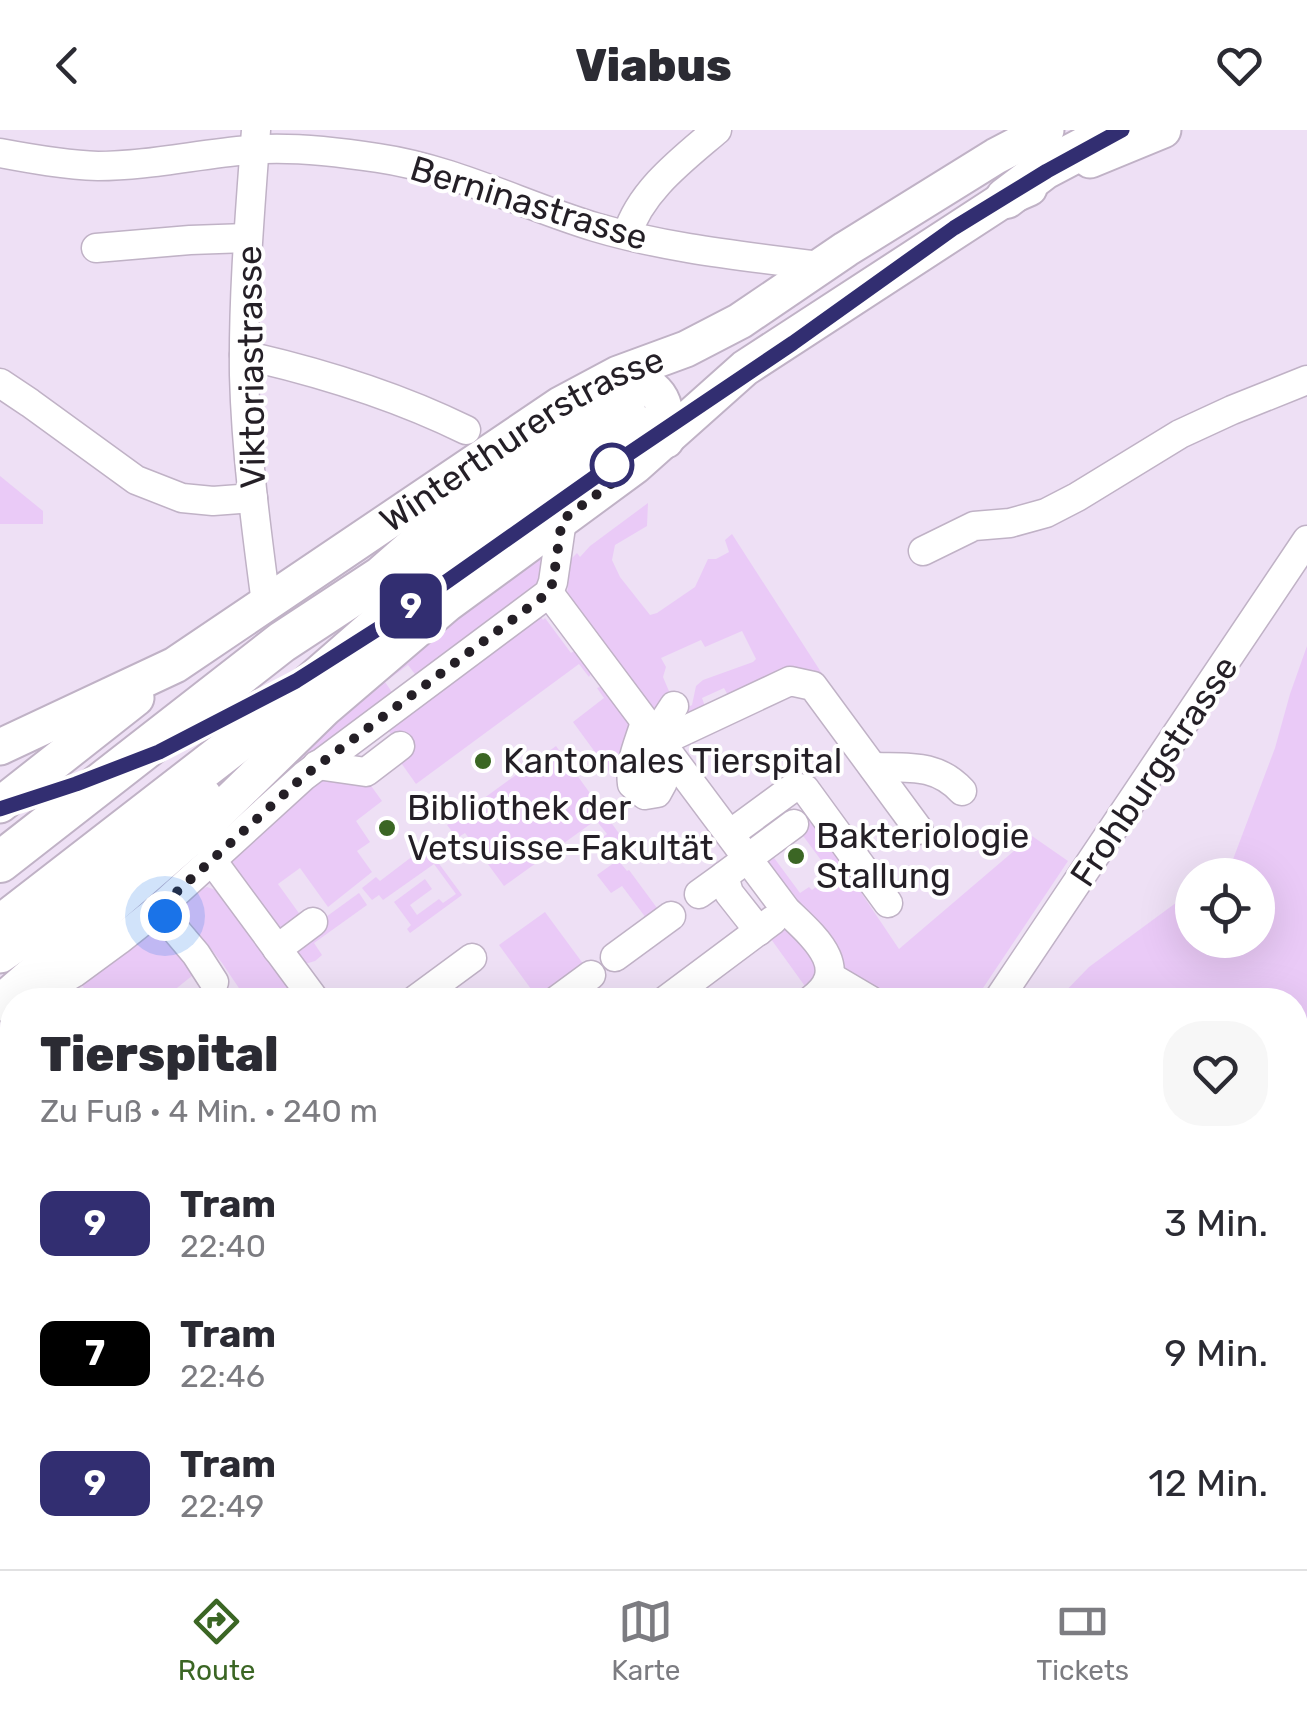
<!DOCTYPE html>
<html lang="de">
<head>
<meta charset="utf-8">
<style>
  body { margin:0; font-family:Rubik,sans-serif; background:#f7f7f7; color:#2b2b33; height:100vh; display:flex; flex-direction:column; font-size:38px; white-space:nowrap }
  * { box-sizing:border-box; margin:0 }
  p { font-size:32px; color:#7c7c81 }
  .icon { flex:none; width:55px; height:55px; fill:none; stroke:currentColor; stroke-width:2; stroke-linecap:round; stroke-linejoin:round }
  .map { position:relative; flex:1; overflow:hidden }
  .sheet { position:absolute; left:0px; top:858px; width:1308px; height:582px; display:flex; flex-direction:column; background:#fff; border-radius:40px 40px 0 0; box-shadow:0 10px 40px #0002 }
  .sheet>* { flex:none }
  .badge { padding:0 20px; border-radius:15px; font-size:35px; line-height:65px }
  .fabs { position:absolute; left:1175px; top:728px; display:grid; gap:20px }
  .fabs a { display:grid; place-items:center; width:100px; height:100px; border-radius:50%; background:#fff; box-shadow:0 10px 40px #0002; font-size:50px }
  .you { position:absolute; width:50px; height:50px; margin:-25px; border:8px solid #fff; border-radius:50%; background:#1a73e8; box-shadow:0 0 0 15px #1a73e833 }
  .map>.badge { position:absolute; translate:-50% -50%; box-shadow:0 0 0 5px #fff }
  .round { display:grid; place-items:center; flex:none; width:105px; height:105px; border-radius:40px; background:#f7f7f7 }
  .headline { display:flex; align-items:center; justify-content:space-between; height:170px; padding:0 40px }
  h1 { font-size:48px; font-weight:800; line-height:75px }
  ul { padding:0; list-style:none }
  li { display:flex; align-items:center; gap:30px; height:130px; padding:0 40px }
  li div { flex:1 }
  li b { display:block; font-size:38px }
  li em { font-style:normal }
  li .badge { min-width:110px; font-weight:700; text-align:center }
  header { display:flex; justify-content:space-between; align-items:center; height:130px; padding:0 40px; background:#fff; font-size:45px; font-weight:800 }
  .tabs { display:flex; justify-content:space-around; align-items:center; height:140px; border-top:2px solid #e1e1e2; background:#fff; font-size:28px; color:#7c7c81 }
  .tabs a { display:grid; justify-items:center; gap:5px }
  .tabs .selected { color:#3b6624 }
  .map>svg:first-child { display:block }
  .built { fill:#e7d4ef }
  .green { fill:#eacaf7 }
  .water { fill:#a980ba }
  .lines { fill:none; stroke-linecap:round; stroke-linejoin:round }
  .stream { stroke:#a980ba; stroke-width:5 }
  .minor-casing { stroke:#c0b2c6; stroke-width:31 }
  .major-casing { stroke:#c0b2c6; stroke-width:39 }
  .highway-casing { stroke:#c0b2c6; stroke-width:44 }
  .minor { stroke:#fff; stroke-width:28 }
  .major { stroke:#fff; stroke-width:35 }
  .highway { stroke:#fff; stroke-width:40 }
  .line-casing { stroke:#fff; stroke-width:22 }
  .line { stroke:#322e71; stroke-width:15 }
  .walk { stroke:#241f26; stroke-width:10; stroke-dasharray:0 18 }
  .stop-dot { fill:#fff; stroke:#322e71; stroke-width:5 }
  .poi-dot { fill:#3b6624; stroke:#fff; stroke-width:4 }
  .labels { text-anchor:middle; stroke-width:8; stroke-linejoin:round; paint-order:stroke }
  .street-label { font-size:35px; fill:#241f26; stroke:#fff }
  .poi-label { font-size:35px; fill:#241f26; stroke:#fff; text-anchor:start }
</style>
</head>
<body>
<header><svg class="icon" aria-label="back" viewBox="0 0 24 24"><path d="M15 5l-7 7 7 7"/></svg>Viabus<svg class="icon" aria-label="heart" viewBox="0 0 24 24"><path d="M12 20l-8-8c-3-5 5-10 8-4 3-6 11-1 8 4z"/></svg></header>
<div class="map">
<svg width="1307" height="1439" viewBox="0 0 1307 1439">
  <rect width="100%" height="100%" fill="#eee0f5"/>
  <polygon class="built" points="0,906 12,929 12,1428 634,1428 630,1439 0,1439"/>
  <g class="green">
    <polygon points="0,346 43,381 43,394 0,394"/>
    <polygon points="648,373 647,396 615,415 612,430 620,447 650,485 657,483 695,457 708,429 716,429 729,422 725,410 732,404 839,570 822,556 731,571 724,558 702,568 707,582 680,596 683,580 692,575 696,556 703,550 753,532 756,529 742,501 705,517 701,510 661,528 666,537 663,547 671,566 658,587 567,464 571,429 577,423 580,427 590,416"/>
    <polygon points="548,413 539,461 418,548 408,535 385,552 394,565 55,847 340,580"/>
    <polygon points="541,487 543,490 545,488 571,523 576,520 595,537 589,547 579,534 416,654 392,620 399,614 388,600"/>
    <polygon points="1307,516 1307,1439 1200,1439 1205,1428 1295,1428 1295,870 1057,870 1089,837 1192,761 1192,810 1258,810 1258,745 1215,745 1232,732 1275,618 1290,564"/>
    <polygon points="605,555 634,595 614,648 573,592 604,568 597,558"/>
    <polygon points="556,616 623,709 601,725 594,714 607,704 596,690 504,756 465,703 457,708 447,695"/>
    <polygon points="328,644 364,646 382,671 356,691 370,712 357,721 372,742 328,777 300,738 278,754 306,793 282,810 230,741 231,729 310,657"/>
    <path d="M819,684L866,748L862,764L899,819L1021,715L1019,697L1068,731L975,870H886L852,850L844,842C843,813 779,753 758,730L769,721L800,763L809,757L812,760L832,745L798,699Z"/>
    <polygon points="426,716 462,765 410,803 407,799 411,795 394,772 425,749 432,759 410,775 417,785 439,769 443,773 456,764 434,734 383,770 379,765 372,770 362,758 376,747 380,751"/>
    <polygon points="618,730 627,741 629,740 657,778 659,785 649,792 622,756 611,763 597,745"/>
    <path d="M207,757L216,760L292,863L283,870H247L222,833L184,785L182,779C188,770 197,759 207,757Z"/>
    <polygon points="359,763 367,775 314,813 322,825 315,831 305,834 286,816"/>
    <polygon points="545,782 587,839 543,870 539,870 499,815"/>
    <path d="M780,793C792,802 823,828 817,845C815,850 810,854 807,859L771,809L769,804Z"/>
    <polygon points="159,797 193,845 162,870 93,870 81,854"/>
    <polygon points="0,906 12,929 12,1084 0,1078"/>
    <polygon points="634,1428 742,1428 739,1439 630,1439"/>
  </g>
  <polygon class="water" points="3,1077 12,1084 12,1129 0,1136 0,1078"/>
  <g class="lines">
    <polyline class="stream" points="694,1439 696,1428"/>
    <defs>
      <g id="minor">
        <path d="M256,0C250,82 243,163 244,245C246,321 256,398 266,473"/>
        <path d="M0,23C32,29 65,35 98,36C148,36 199,24 249,20C288,16 339,22 378,28C454,39 522,75 595,97C669,119 744,126 820,136"/>
        <path d="M627,105C640,61 683,29 717,0"/>
        <polyline points="96,118 190,110 247,108"/>
        <path d="M244,225C319,242 397,266 466,300"/>
        <polyline points="0,253 30,273 136,350 182,368 213,371 253,368"/>
        <polyline points="923,421 974,396 1010,393 1046,383 1077,367 1180,304 1232,280 1307,250"/>
        <path d="M549,463L786,780C813,806 854,839 811,870"/>
        <polyline points="655,605 674,576"/>
        <polyline points="660,612 790,551 813,556 919,700"/>
        <path d="M635,625L660,640L663,652L657,663L645,665L632,654C629,632 639,613 645,592"/>
        <polyline points="317,635 366,642 400,616"/>
        <path d="M873,637C908,638 936,633 962,661"/>
        <polyline points="730,704 794,657 805,659 888,773"/>
        <polyline points="211,729 315,870"/>
        <polyline points="699,764 724,746"/>
        <polyline points="158,779 196,824 214,852"/>
        <polyline points="759,801 729,763 724,746 794,694"/>
        <polyline points="277,819 313,792"/>
        <polyline points="615,827 671,786"/>
        <polyline points="831,847 870,870"/>
        <polyline points="28,870 74,843 119,810 158,779 304,646 549,463 553,452 562,390"/>
        <polyline points="415,870 472,828"/>
        <polyline points="557,870 591,845"/>
        <polyline points="666,870 773,790"/>
        <polyline points="998,870 1307,410"/>
        <polyline points="0,935 12,962"/>
        <polyline points="0,1034 12,1038"/>
        <polyline points="0,1150 12,1142"/>
        <polyline points="327,1433 327,1439"/>
        <polyline points="383,1439 386,1428"/>
        <polyline points="620,1439 624,1428"/>
        <polyline points="747,1439 750,1428"/>
        <polyline points="1077,1439 1081,1428"/>
      </g>
      <g id="major">
        <polyline points="1090,30 1163,0"/>
        <path d="M608,250C654,248 670,264 666,310"/>
        <path id="s1" d="M0,617L175,535L560,275L618,244L686,219L740,191L846,119L996,26L1046,0"/>
        <polyline points="0,675 136,568"/>
        <polyline points="0,825 55,787 204,666"/>
        <polyline points="0,873 206,694 324,579 447,474 635,336 745,238 1006,68 1029,58"/>
      </g>
      <g id="highway">
        <polyline points="1006,68 1044,39 1118,0"/>
        <polyline points="0,732 282,512 381,447 430,404 536,330 625,273"/>
        <polyline points="0,796 297,566 453,430 543,364 641,297"/>
      </g>
    </defs>
    <use href="#minor" class="minor-casing"/>
    <use href="#major" class="major-casing"/>
    <use href="#highway" class="highway-casing"/>
    <use href="#minor" class="minor"/>
    <use href="#major" class="major"/>
    <use href="#highway" class="highway"/>
  </g>
  <g class="lines">
    <defs>
      <polyline id="line" points="0,679 76,654 159,622 296,551 395,488 612,335 793,213 954,98 1047,41 1122,0"/>
    </defs>
    <use href="#line" class="line-casing"/>
    <use href="#line" class="line"/>
    <polyline class="walk" points="165,786 158,779 304,646 548,463 553,452 562,390 611,354 612,335"/>
  </g>
  <circle class="stop-dot" cx="612" cy="335" r="20"/>
  <g class="poi-dot">
    <circle cx="483" cy="631" r="10"/>
    <circle cx="387" cy="698" r="10"/>
    <circle cx="796" cy="726" r="10"/>
  </g>
  <g class="labels">
    <g class="street-label">
      <text transform="translate(529 73) rotate(17)" y="12">Berninastrasse</text>
      <text transform="translate(251 237) rotate(-91)" y="12">Viktoriastrasse</text>
      <text dy="12" stroke="none"><textPath href="#s1" startOffset="608">Winterthurerstrasse</textPath></text>
      <text transform="translate(1154 641) rotate(-56)" y="12">Frohburgstrasse</text>
    </g>
    <g class="poi-label">
      <text x="503" y="643">Kantonales Tierspital</text>
      <text x="407" y="690">Bibliothek der<tspan x="407" dy="40">Vetsuisse-Fakultät</tspan></text>
      <text x="816" y="718">Bakteriologie<tspan x="816" dy="40">Stallung</tspan></text>
    </g>
  </g>
</svg>
<div class="fabs">
<a><svg class="icon" aria-label="locate" viewBox="0 0 24 24"><circle cx="12" cy="12" r="6"/><path d="M12 2v4M12 18v4M2 12h4M18 12h4"/></svg></a>
</div>
<div class="you" style="left:165px;top:786px"></div>
<b class="badge" style="left:411px;top:476px;background:#322e71;color:#fff">9</b>
<section class="sheet">
<div class="headline"><div><h1>Tierspital</h1><p>Zu Fuß · 4 Min. · 240 m</p></div><a class="round"><svg class="icon" aria-label="heart" viewBox="0 0 24 24"><path d="M12 20l-8-8c-3-5 5-10 8-4 3-6 11-1 8 4z"/></svg></a></div>
<ul>
<li><span class="badge" style="background:#322e71;color:#fff">9</span><div><b>Tram</b><p>22:40</p></div><em>3 Min.</em></li>
<li><span class="badge" style="background:#000;color:#fff">7</span><div><b>Tram</b><p>22:46</p></div><em>9 Min.</em></li>
<li><span class="badge" style="background:#322e71;color:#fff">9</span><div><b>Tram</b><p>22:49</p></div><em>12 Min.</em></li>
</ul>
</section>
</div>
<nav class="tabs">
<a class="selected"><svg class="icon" aria-label="directions" viewBox="0 0 24 24"><path d="M12 3l9 9-9 9-9-9zM9 14v-3h6M13 9l2 2-2 2"/></svg>Route</a>
<a><svg class="icon" aria-label="map" viewBox="0 0 24 24"><path d="M3 6l6-2 6 2 6-2v14l-6 2-6-2-6 2zM9 4v14M15 6v14"/></svg>Karte</a>
<a><svg class="icon" aria-label="tickets" viewBox="0 0 24 24"><path d="M3 7h18v10H3zM15 7v10"/></svg>Tickets</a>
</nav>
</body>
</html>
